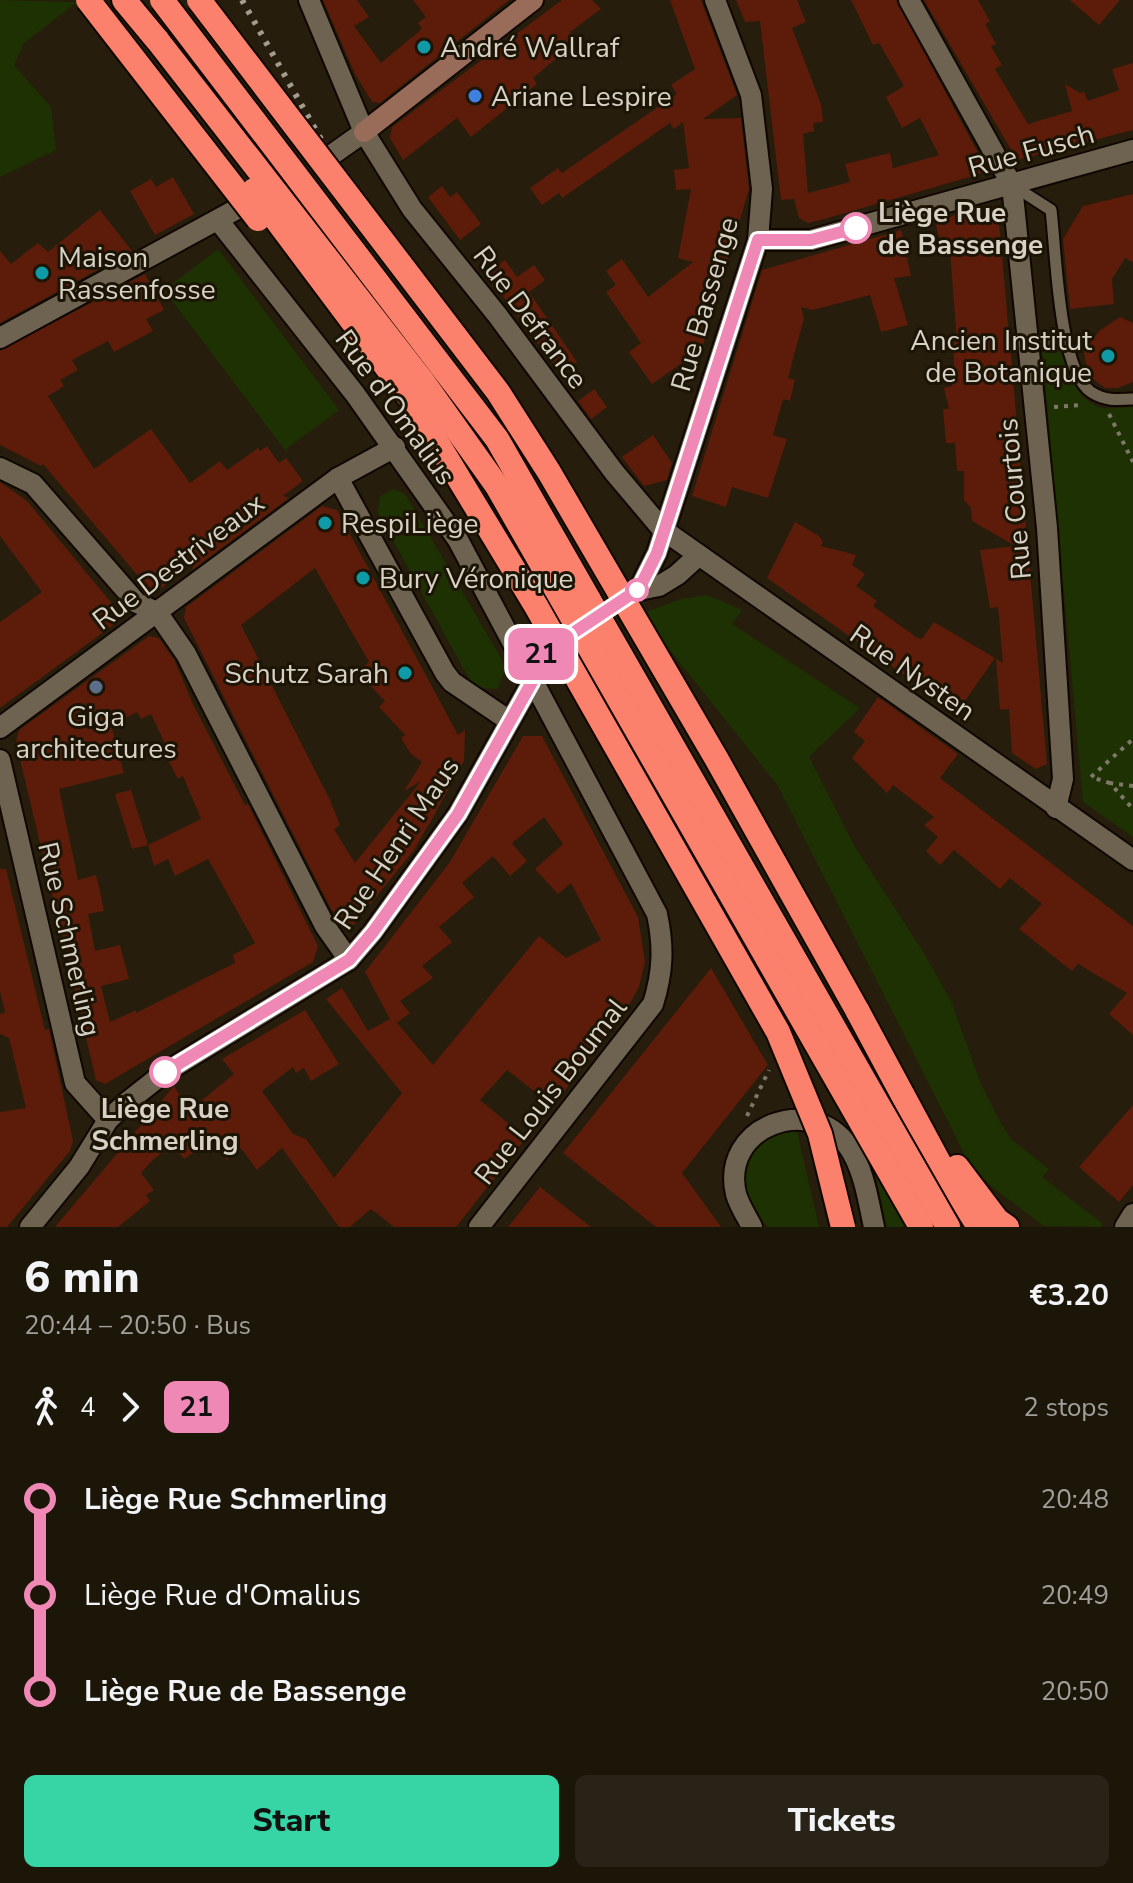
<!DOCTYPE html>
<html lang="en">
<head>
<meta charset="utf-8">
<style>
  body { margin:0; font-family:"Nunito Sans",sans-serif; background:#292317; color:#f1f3f6; height:100vh; display:flex; flex-direction:column; font-size:30px; white-space:nowrap }
  * { box-sizing:border-box; margin:0 }
  p { font-size:26px; color:#a09f9c }
  .icon { flex:none; width:44px; height:44px; fill:none; stroke:currentColor; stroke-width:2; stroke-linecap:round; stroke-linejoin:round }
  .map { position:relative; height:1227px; overflow:hidden }
  .sheet { display:flex; flex-direction:column; background:#1c1609; flex:1 }
  .sheet>* { flex:none }
  .badge { padding:0 16px; border-radius:12px; font-size:28px; line-height:52px }
  .map>.badge { position:absolute; translate:-50% -50%; box-shadow:0 0 0 4px #fff }
  .legs { display:flex; align-items:center; gap:12px; height:88px; padding:0 24px; font-size:26px }
  .legs p { margin-inline-start:auto }
  .summary { display:flex; align-items:center; justify-content:space-between; height:136px; padding:0 24px }
  h1 { font-size:44px; font-weight:800; line-height:60px }
  .cta { display:flex; gap:16px; margin-top:auto; padding:16px 24px }
  .cta a { flex:1; height:92px; border-radius:12px; background:#37d4a6; color:#111; font-size:32px; font-weight:800; line-height:92px; text-align:center }
  .cta a+a { background:#292317; color:#f1f3f6 }
  ul { padding:0 24px; list-style:none }
  li { display:flex; align-items:center; gap:28px; height:96px; font-size:30px }
  li i { display:grid; place-items:center; width:12px; height:100%; margin:0 10px; background:currentColor }
  li i::after { content:''; width:20px; height:20px; margin:-10px; border:6px solid; border-radius:50%; background:#1c1609 }
  li p { margin-inline-start:auto }
  li:first-child i { background:linear-gradient(#0000 50%,currentColor 0) }
  li:last-child i { background:linear-gradient(currentColor 50%,#0000 0) }
  .map>svg:first-child { display:block }
  .green { fill:#1e3103 }
  .building { fill:#5c1c09; fill-rule:evenodd }
  .lines { fill:none; stroke-linecap:round; stroke-linejoin:round }
  .lane-casing { stroke:#0f0700; stroke-width:15 }
  .street-casing { stroke:#0f0700; stroke-width:24 }
  .secondary-casing { stroke:#0f0700; stroke-width:24 }
  .highway-casing { stroke:#0f0700; stroke-width:28 }
  .path { stroke:#7f7769; stroke-width:4; stroke-dasharray:4 6; stroke-linecap:butt }
  .lane { stroke:#6d6350; stroke-width:11 }
  .street { stroke:#6d6350; stroke-width:20 }
  .secondary { stroke:#986c58; stroke-width:20 }
  .highway { stroke:#fb816c; stroke-width:24 }
  .rail { stroke:#a39c8f; stroke-width:6; stroke-dasharray:4 8; stroke-linecap:butt }
  .highway-bridge-casing { stroke:#0f0700; stroke-width:28; stroke-linecap:butt }
  .highway-bridge { stroke:#fb816c; stroke-width:24 }
  .line-1-casing { stroke:#fff; stroke-width:18 }
  .line-1 { stroke:#f088b6; stroke-width:12 }
  .culture-dot { fill:#0f9aa8; stroke:#1c1404; stroke-width:3 }
  .shop-dot { fill:#3f7fe0; stroke:#1c1404; stroke-width:3 }
  .stop-1-dot { fill:#fff; stroke:#f088b6; stroke-width:4 }
  .service-dot { fill:#5c6f8a; stroke:#1c1404; stroke-width:3 }
  .labels { text-anchor:middle; stroke-width:6; stroke-linejoin:round; paint-order:stroke }
  .poi-label { font-size:28px; fill:#d7d1c6; stroke:#1c1404; text-anchor:start }
  .street-label { font-size:28px; fill:#d7d1c6; stroke:#1c1404 }
  .stop-label { font-size:28px; font-weight:bold; fill:#d7d1c6; stroke:#1c1404; text-anchor:start }
</style>
</head>
<body>
<div class="map">
<svg width="1133" height="1227" viewBox="0 0 1133 1227">
  <rect width="100%" height="100%" fill="#261d0c"/>
  <g class="green">
    <polygon points="0,0 77,2 24,43 14,65 51,107 56,150 0,177"/>
    <polygon points="218,249 339,410 285,450 164,290"/>
    <path d="M1061,347C1065,368 1076,399 1099,407C1109,410 1123,407 1133,407V837L1083,802L1042,348Z"/>
    <polygon points="393,489 405,494 501,658 505,670 498,689 476,688 466,673 378,513 380,496"/>
    <polygon points="707,595 742,610 732,624 860,708 809,757 855,847 924,953 951,1001 981,1084 999,1120 1011,1139 1049,1169 1042,1177 1102,1223 1101,1227 1044,1226 992,1187 969,1163 778,786 641,614 680,599"/>
    <path d="M796,1127L819,1227H768C744,1201 730,1163 765,1137C772,1131 787,1130 796,1127Z"/>
    <polygon points="875,1172 906,1227 887,1227"/>
  </g>
  <g class="building">
    <polygon points="323,0 357,0 369,17 354,26 381,63 422,29 418,23 426,17 413,0 509,0 380,103 372,102 355,74"/>
    <polygon points="562,0 592,0 601,9 570,32 578,40 533,78 537,84 471,137 457,118 403,160 390,138 392,127"/>
    <polygon points="670,0 701,0 737,95 703,119 741,118 749,189 702,349 652,384 629,352 641,343 606,292 616,285 606,271 622,259 648,297 693,262 678,258 691,189 676,190 674,170 689,168 683,122 674,129 670,123 562,198 559,193 542,205 530,188 558,168 562,173 677,94 671,85 695,69"/>
    <polygon points="736,0 797,0 806,22 792,28 821,104 823,122 813,123 814,131 803,134 808,193 850,182 845,164 890,153 893,168 939,155 920,118 902,128 886,97 904,86 879,43 873,45 851,0 896,0 984,164 980,174 821,220 808,223 799,218 794,199 781,200 760,21 745,22"/>
    <polygon points="924,0 978,0 990,21 985,24 996,44 991,46 1002,65 995,69 1028,124 1072,111 1065,84 1080,93 1084,92 1088,101 1119,90 1112,69 1133,63 1133,130 1017,160"/>
    <polygon points="1070,0 1120,0 1099,25"/>
    <polygon points="173,177 194,214 155,235 130,191 151,179 156,187"/>
    <polygon points="442,186 450,197 457,192 481,224 460,240 428,197"/>
    <polygon points="1133,194 1133,262 1125,258 1112,279 1114,304 1070,309 1063,239 1083,206"/>
    <polygon points="990,205 998,210 1047,764 1036,769 1012,753 1009,709 1000,710 996,659 1003,663 998,607 990,608 980,550 1015,546 972,521 971,508 964,500 964,471 957,471 955,443 946,443 943,409 949,409 944,388 952,386 951,376 955,376 953,342 957,342 950,251 943,253 936,225 960,212"/>
    <polygon points="100,210 132,251 0,323 0,251 11,264 38,243 48,252"/>
    <polygon points="901,230 911,276 894,278 908,325 881,332 870,295 813,310 801,307 804,318 788,378 795,380 790,401 783,399 773,435 787,439 768,498 732,487 726,507 692,496 762,270"/>
    <polygon points="505,260 517,277 534,265 545,280 529,292 577,362 560,374 486,273"/>
    <polygon points="145,274 164,310 146,319 153,331 114,352 108,341 72,360 78,370 60,380 64,386 48,396 94,469 151,429 190,483 220,461 227,470 258,448 260,451 267,446 279,463 286,458 303,481 283,496 289,498 192,570 194,562 159,590 150,590 43,464 41,466 0,445 0,351"/>
    <polygon points="1120,317 1133,323 1133,382 1118,388 1105,388 1088,375 1084,352 1099,331"/>
    <polygon points="594,389 607,407 591,419 578,401"/>
    <polygon points="653,435 672,463 667,480 644,486 622,457"/>
    <polygon points="0,482 27,501 119,612 116,623 0,708 0,622 42,592 0,536"/>
    <path d="M322,506L337,510L458,735L465,730L464,761L431,821L414,850L352,927L343,926L330,907L184,618L186,607ZM315,568L369,662L357,672L385,701L379,707L405,735L401,738L411,754L422,762L404,791L421,781L355,863L334,829L340,825L330,800L241,625Z"/>
    <polygon points="795,522 819,536 823,542 821,546 856,555 852,565 865,574 856,586 877,601 873,606 916,637 922,639 934,622 995,658 957,712 767,578"/>
    <path d="M149,636L159,638L175,661L192,702L245,805L248,804L318,946L313,962L105,1084L96,1080L16,742L19,730ZM137,712L141,719L151,714L168,750L164,752L178,779L183,776L201,819L148,845L154,866L168,859L175,876L208,859L255,943L233,955L235,963L136,1013V1010L110,1022L101,986L129,979L120,945L95,951L88,914L104,911L100,891L96,875L78,880L59,789L124,773L111,725Z"/>
    <polygon points="878,697 958,754 940,778 1133,926 1133,1035 1109,1014 1127,993 1078,964 1072,971 1019,929 1042,904 1010,878 1000,889 954,850 940,865 926,851 938,837 924,825 934,817 893,785 887,793 852,758 865,741 854,732"/>
    <path d="M523,736H542L638,917L645,961L639,987L628,1007L553,1106L507,1070L480,1100L526,1138L456,1227H394L371,1209L350,1227H339L282,1148L257,1170L241,1148L227,1160L212,1139L184,1159L173,1144L153,1160L141,1173L154,1190L146,1195L150,1201L118,1227H55L174,1086L190,1110L234,1074L222,1059L305,1010L339,1064L311,1081L304,1068L296,1073L293,1067L262,1091L293,1134L306,1139L334,1178L402,1093L326,999L342,988L368,1031L390,1019L365,972L450,862ZM544,817L563,844L535,869L558,894L571,883L601,940L566,958L539,936L433,1065L397,1023L410,1013L400,1001L433,978L422,966L452,942L439,927L474,897L462,883L493,856L510,876L527,861L512,843Z"/>
    <polygon points="131,790 148,845 132,849 115,794"/>
    <polygon points="0,869 6,869 45,1030 49,1029 73,1141 70,1151 7,1227 0,1227 0,1112 26,1108 9,1038 0,1034 0,1014 5,1012 0,991"/>
    <polygon points="711,968 768,1065 682,1173 721,1227 656,1227 563,1153"/>
    <polygon points="1133,1105 1133,1185 1119,1202 1079,1167"/>
    <polygon points="540,1187 591,1227 508,1227"/>
  </g>
  <g class="lines">
    <defs>
      <g id="lane">
        <path d="M1012,185L1051,210C1056,249 1058,370 1091,392C1105,401 1117,400 1133,399"/>
        <polyline points="1028,345 1065,342"/>
      </g>
      <g id="street">
        <polyline points="309,0 364,132 412,209 498,316 614,472 662,529 1133,860"/>
        <polyline points="909,0 1012,185 1047,528 1063,779 1056,808"/>
        <polyline points="333,154 364,132"/>
        <path d="M218,220L355,394L458,540L657,914C664,947 663,972 653,1004L479,1227"/>
        <polyline points="758,240 811,240 1133,150"/>
        <polyline points="0,338 237,209"/>
        <polyline points="0,468 33,484 137,603 157,612"/>
        <polyline points="338,478 445,673 452,682 508,720"/>
        <polyline points="639,589 657,553 758,240 762,189 751,95 715,0"/>
        <polyline points="634,591 659,586 677,575 699,555"/>
        <polyline points="157,612 186,654 325,926 349,960"/>
        <polyline points="525,665 544,652"/>
        <polyline points="0,728 338,478 395,447"/>
        <polyline points="0,760 75,1083 108,1120"/>
        <polyline points="30,1227 79,1167 108,1120 126,1103 164,1073 349,960 373,932 458,814 532,682"/>
        <path d="M752,1227C747,1217 739,1205 736,1194C720,1126 811,1093 848,1146C864,1169 868,1200 874,1227"/>
        <polyline points="1125,1227 1133,1214"/>
      </g>
      <polyline id="secondary" points="364,132 533,0"/>
      <g id="highway">
        <polyline points="124,0 158,41"/>
        <polyline points="857,1010 942,1168 979,1227"/>
        <polyline points="957,1167 997,1220 1007,1227"/>
      </g>
    </defs>
    <use href="#lane" class="lane-casing"/>
    <use href="#street" class="street-casing"/>
    <use href="#secondary" class="secondary-casing"/>
    <use href="#highway" class="highway-casing"/>
    <g class="path">
      <polyline points="1054,407 1081,405"/>
      <polyline points="1109,414 1133,462"/>
      <polyline points="1110,783 1091,777 1133,739"/>
      <polyline points="1133,786 1110,783 1133,809"/>
      <polyline points="747,1116 769,1070"/>
    </g>
    <use href="#lane" class="lane"/>
    <use href="#street" class="street"/>
    <use href="#secondary" class="secondary"/>
    <use href="#highway" class="highway"/>
    <g class="rail">
      <polyline points="242,0 322,141"/>
      <polyline points="310,140 329,174"/>
    </g>
    <defs>
      <g id="highway-bridge">
        <polyline points="88,0 258,219"/>
        <polyline points="162,0 497,439 948,1227"/>
        <polyline points="199,0 498,392 549,472 716,758 857,1010"/>
        <polyline points="158,41 421,379 497,486 921,1227"/>
        <polyline points="254,190 412,401 536,606 778,1032 820,1134 843,1227"/>
      </g>
    </defs>
    <use href="#highway-bridge" class="highway-bridge-casing"/>
    <use href="#highway-bridge" class="highway-bridge"/>
  </g>
  <g class="lines">
    <defs>
      <polyline id="line-1" points="165,1072 349,960 373,932 458,814 532,682 525,665 639,589 657,553 758,240 811,240 856,228"/>
    </defs>
    <use href="#line-1" class="line-1-casing"/>
    <use href="#line-1" class="line-1"/>
  </g>
  <g class="culture-dot">
    <circle cx="424" cy="47" r="8"/>
    <circle cx="42" cy="273" r="8"/>
    <circle cx="1108" cy="356" r="8"/>
    <circle cx="325" cy="523" r="8"/>
    <circle cx="363" cy="578" r="8"/>
    <circle cx="405" cy="673" r="8"/>
  </g>
  <circle class="shop-dot" cx="475" cy="96" r="8"/>
  <g class="stop-1-dot">
    <circle cx="856" cy="228" r="14"/>
    <circle cx="637" cy="590" r="10"/>
    <circle cx="165" cy="1072" r="14"/>
  </g>
  <circle class="service-dot" cx="96" cy="687" r="8"/>
  <g class="labels">
    <g class="poi-label">
      <text x="440" y="57">André Wallraf</text>
      <text x="491" y="106">Ariane Lespire</text>
      <text x="58" y="267">Maison<tspan x="58" dy="32">Rassenfosse</tspan></text>
      <text x="1092" y="350" text-anchor="end">Ancien Institut<tspan x="1092" dy="32">de Botanique</tspan></text>
      <text x="341" y="533">RespiLiège</text>
      <text x="379" y="588">Bury Véronique</text>
      <text x="389" y="683" text-anchor="end">Schutz Sarah</text>
      <text x="96" y="726" text-anchor="middle">Giga<tspan x="96" dy="32">architectures</tspan></text>
    </g>
    <g class="street-label">
      <text transform="translate(1031 150) rotate(-16)" y="10">Rue Fusch</text>
      <text transform="translate(704 304) rotate(-74)" y="10">Rue Bassenge</text>
      <text transform="translate(531 317) rotate(53)" y="10">Rue Defrance</text>
      <text transform="translate(396 407) rotate(54)" y="10">Rue d'Omalius</text>
      <text transform="translate(1014 499) rotate(-95)" y="10">Rue Courtois</text>
      <text transform="translate(178 561) rotate(-37)" y="10">Rue Destriveaux</text>
      <text transform="translate(913 672) rotate(35)" y="10">Rue Nysten</text>
      <text transform="translate(396 843) rotate(-56)" y="10">Rue Henri Maus</text>
      <text transform="translate(70 939) rotate(77)" y="10">Rue Schmerling</text>
      <text transform="translate(550 1091) rotate(-52)" y="10">Rue Louis Boumal</text>
    </g>
    <g class="stop-label">
      <text x="878" y="222">Liège Rue<tspan x="878" dy="32">de Bassenge</tspan></text>
      <text x="165" y="1118" text-anchor="middle">Liège Rue<tspan x="165" dy="32">Schmerling</tspan></text>
    </g>
  </g>
</svg>
<b class="badge" style="left:541px;top:654px;background:#f088b6;color:#111">21</b>
</div>
<section class="sheet">
<div class="summary"><div><h1>6 min</h1><p>20:44 – 20:50 · Bus</p></div><b>€3.20</b></div>
<div class="legs"><svg class="icon" aria-label="walk" viewBox="0 0 24 24"><circle cx="13" cy="4" r="2"/><path d="M13 8l-2 6 4 7M11 14l-3 7M7 12l3-4h3l4 4"/></svg>4<svg class="icon" aria-label="forward" viewBox="0 0 24 24"><path d="M9 5l7 7-7 7"/></svg><b class="badge" style="background:#f088b6;color:#111">21</b><p>2 stops</p></div>
<ul>
<li><i style="color:#f088b6"></i><b>Liège Rue Schmerling</b><p>20:48</p></li>
<li><i style="color:#f088b6"></i><span>Liège Rue d'Omalius</span><p>20:49</p></li>
<li><i style="color:#f088b6"></i><b>Liège Rue de Bassenge</b><p>20:50</p></li>
</ul>
<div class="cta"><a>Start</a><a>Tickets</a></div>
</section>
</body>
</html>
